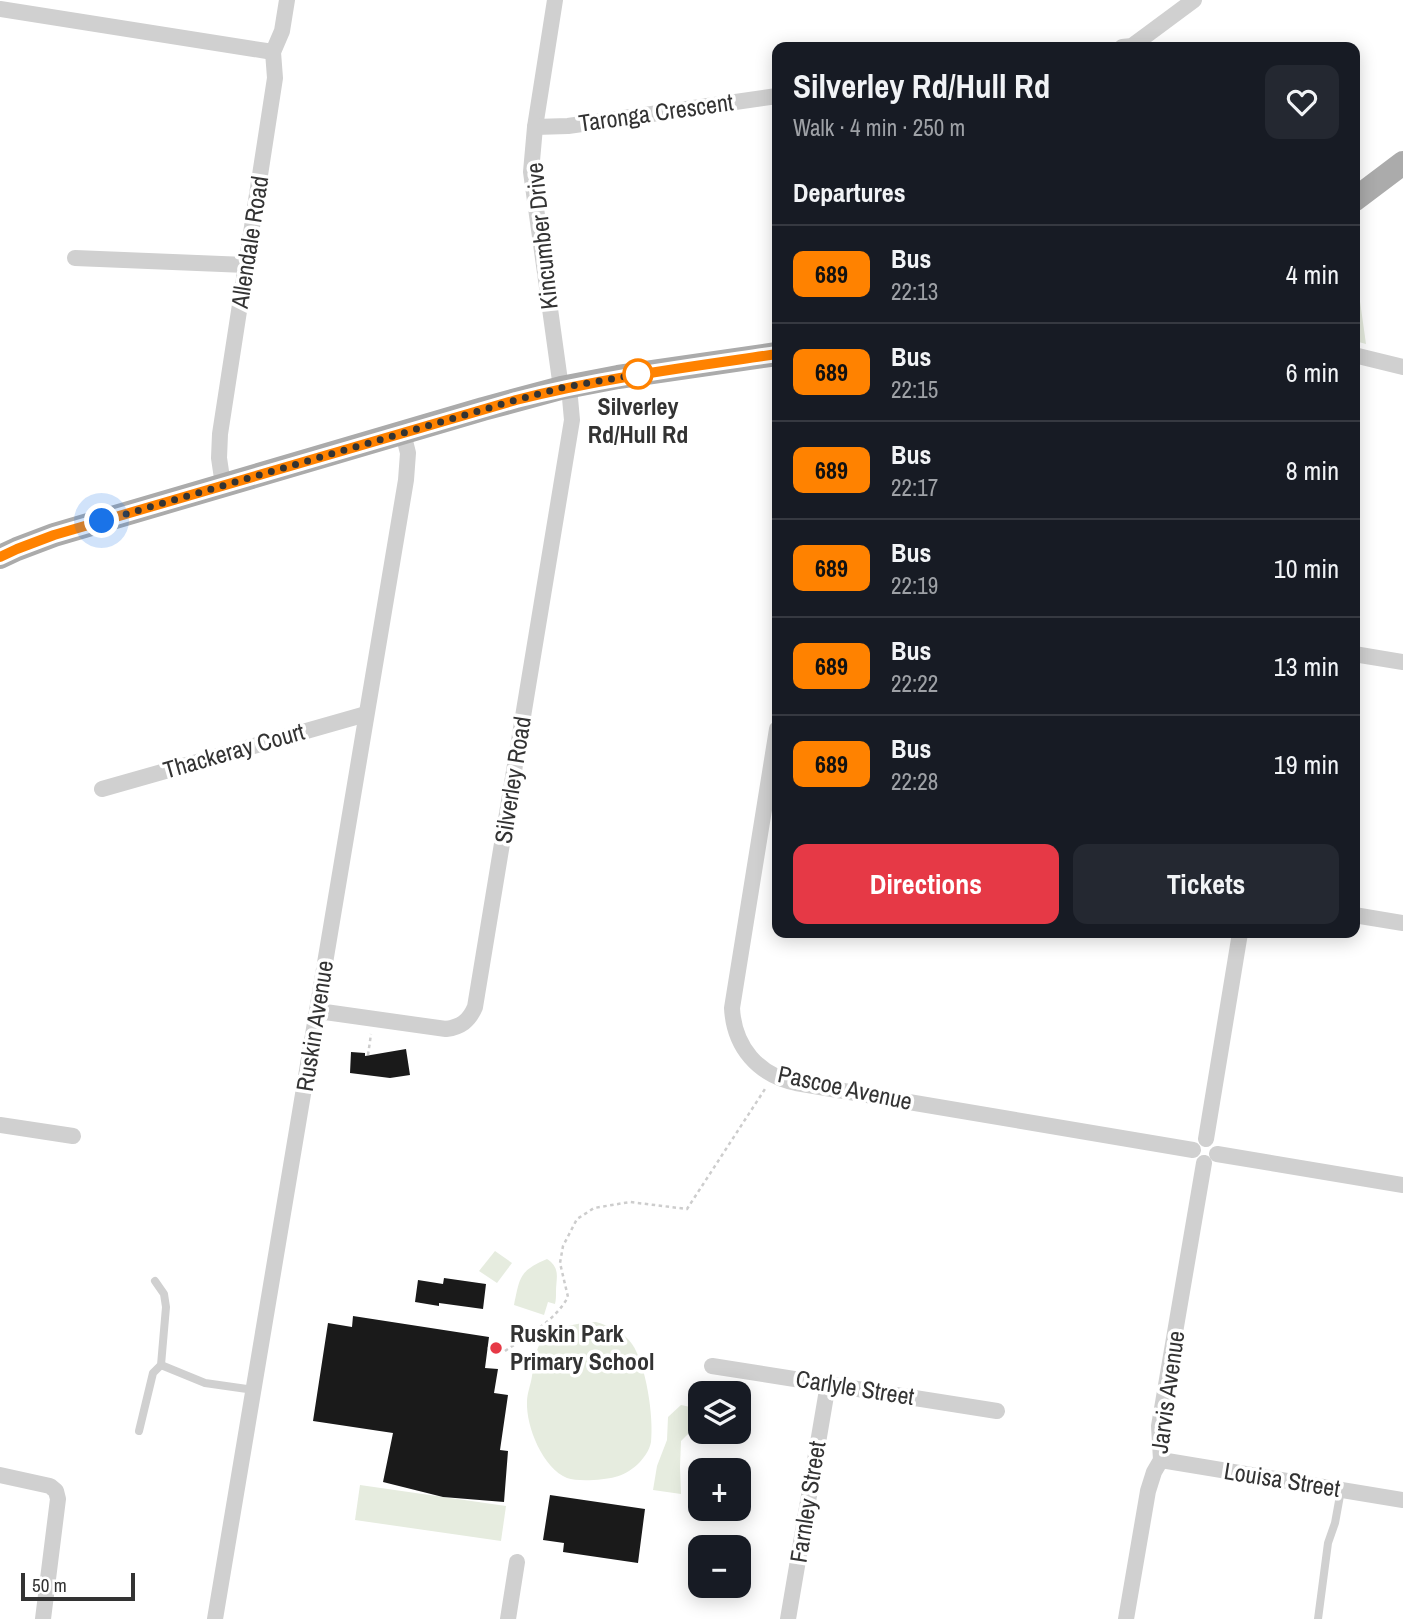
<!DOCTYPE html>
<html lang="en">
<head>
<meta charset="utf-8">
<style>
  body { margin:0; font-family:"Archivo Narrow",sans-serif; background:#242831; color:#f1f3f6; height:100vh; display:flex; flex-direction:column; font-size:26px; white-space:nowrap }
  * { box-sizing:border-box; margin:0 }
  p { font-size:23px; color:#9ea1a6 }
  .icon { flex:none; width:38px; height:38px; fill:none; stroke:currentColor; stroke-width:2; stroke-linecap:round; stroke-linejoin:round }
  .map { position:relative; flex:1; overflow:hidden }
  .details { position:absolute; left:772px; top:42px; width:588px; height:896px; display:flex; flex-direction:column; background:#171b24; border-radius:14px; box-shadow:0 4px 18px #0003 }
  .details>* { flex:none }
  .badge { padding:0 14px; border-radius:10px; font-size:24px; line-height:46px }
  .fabs { position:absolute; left:688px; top:1381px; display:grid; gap:14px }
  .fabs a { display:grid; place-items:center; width:63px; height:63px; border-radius:14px; background:#171b24; box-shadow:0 4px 18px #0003; font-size:35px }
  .scale { position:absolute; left:21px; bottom:18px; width:114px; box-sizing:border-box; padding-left:7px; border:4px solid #333; border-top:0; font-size:19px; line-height:24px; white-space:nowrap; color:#333; -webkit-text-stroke:5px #fff; paint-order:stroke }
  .you { position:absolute; width:35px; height:35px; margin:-18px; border:5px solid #fff; border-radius:50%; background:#1a73e8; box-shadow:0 0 0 10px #1a73e833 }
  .map>.badge { position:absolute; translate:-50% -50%; box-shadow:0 0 0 4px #fff }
  h2 { padding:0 21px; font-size:26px; line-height:63px }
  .round { display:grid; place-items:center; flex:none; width:74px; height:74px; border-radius:14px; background:#242831 }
  .summary { display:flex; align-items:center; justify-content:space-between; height:119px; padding:0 21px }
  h1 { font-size:33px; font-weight:800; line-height:52px }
  .button { display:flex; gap:14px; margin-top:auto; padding:14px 21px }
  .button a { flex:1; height:80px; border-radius:14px; background:#e63946; color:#fff; font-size:28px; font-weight:800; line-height:80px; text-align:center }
  .button a+a { background:#242831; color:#f1f3f6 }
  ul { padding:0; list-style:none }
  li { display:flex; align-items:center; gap:21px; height:98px; padding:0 21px; border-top:2px solid #363941 }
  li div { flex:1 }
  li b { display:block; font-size:26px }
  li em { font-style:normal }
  li .badge { min-width:77px; font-weight:700; text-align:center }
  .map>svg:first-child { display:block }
  .green { fill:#e6ecdf }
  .building { fill:#1a1a1a }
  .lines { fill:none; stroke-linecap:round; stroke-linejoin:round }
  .path { stroke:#cdcdcd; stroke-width:2.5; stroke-dasharray:3.5 3.5; stroke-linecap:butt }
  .service { stroke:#d0d0d0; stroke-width:8 }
  .minor { stroke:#d0d0d0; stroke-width:16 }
  .primary { stroke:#ababab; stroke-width:24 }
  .line-casing { stroke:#fff; stroke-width:16 }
  .line { stroke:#ff8200; stroke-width:10 }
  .walk { stroke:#333; stroke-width:7; stroke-dasharray:0 12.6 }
  .stop-dot { fill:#fff; stroke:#ff8200; stroke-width:3.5 }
  .poi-dot { fill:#e63946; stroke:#fff; stroke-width:2.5 }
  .labels { text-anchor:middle; stroke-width:7; stroke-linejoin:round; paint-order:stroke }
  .street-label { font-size:24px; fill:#333; stroke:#fff }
  .stop-label { font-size:24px; font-weight:bold; fill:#333; stroke:#fff }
  .poi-label { font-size:24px; font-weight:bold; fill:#333; stroke:#fff; text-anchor:start }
</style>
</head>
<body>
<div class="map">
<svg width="1403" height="1619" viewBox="0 0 1403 1619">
  <rect width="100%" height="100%" fill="#fff"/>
  <g class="green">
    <polygon points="1354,266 1355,266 1366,344 1355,341"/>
    <polygon points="495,1251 512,1263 497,1283 479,1271"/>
    <path d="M547,1259C561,1268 556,1278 556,1292C556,1296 556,1300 555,1304L548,1302L544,1315L514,1305C520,1277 519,1271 547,1259Z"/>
    <path d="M596,1322C609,1326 624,1332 632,1344C646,1364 654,1417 651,1442C648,1458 630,1474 615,1477C604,1480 578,1482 567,1478C543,1468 526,1427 527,1402C527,1393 531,1384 532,1376C534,1364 535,1350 542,1340C553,1326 580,1323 596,1322Z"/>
    <polygon points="681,1405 695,1408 689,1433 681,1441 680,1467 681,1494 653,1490 657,1466 667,1440 668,1417"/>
    <polygon points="360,1485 506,1506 501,1541 355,1520"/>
  </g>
  <g class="building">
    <polygon points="406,1049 410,1075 390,1078 350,1073 351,1052 365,1053 365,1056"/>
    <polygon points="444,1278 486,1284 483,1309 439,1303 439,1306 415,1302 418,1280 443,1284"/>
    <polygon points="353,1316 489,1337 485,1368 498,1369 494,1393 508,1395 500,1450 508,1451 504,1502 443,1497 383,1482 393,1433 313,1421 328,1323 352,1327"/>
    <polygon points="550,1495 645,1509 638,1563 563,1552 564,1543 543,1540"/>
  </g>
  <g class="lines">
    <g class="path">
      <polyline points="368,1055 371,1034"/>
      <path d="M505,1351C528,1335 554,1322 568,1297L560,1263L563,1246L577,1219L594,1208L630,1202L687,1209L765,1089"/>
    </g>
    <g class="service">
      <polyline points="161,1365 205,1383 254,1390"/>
      <polyline points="139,1431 153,1373 161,1365 166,1307 164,1294 155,1281"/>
      <polyline points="1318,1619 1328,1543 1335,1523 1341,1490"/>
    </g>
    <g class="minor">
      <polyline points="555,0 535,127 531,172 561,388"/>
      <polyline points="0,9 273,52"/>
      <polyline points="1122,47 1132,46 1194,0"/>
      <polyline points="535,127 568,126 777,96"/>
      <polyline points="75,258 246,265"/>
      <polyline points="1354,355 1403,367"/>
      <polyline points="223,485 219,458 220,434 275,78 273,52 282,31 287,0"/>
      <polyline points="1354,654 1403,662"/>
      <path d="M777,729L732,1008C734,1047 758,1075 796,1083L1193,1150"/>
      <polyline points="102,789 366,714"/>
      <polyline points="1354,915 1403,923"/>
      <path d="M318,1011L446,1029C461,1027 469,1021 475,1007L572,420L569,387"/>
      <polyline points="0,1125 73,1136"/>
      <polyline points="1206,1139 1240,933"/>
      <polyline points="1217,1154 1403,1185"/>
      <polyline points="712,1366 997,1411"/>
      <polyline points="1161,1460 1403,1500"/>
      <polyline points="0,1475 50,1486 56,1491 58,1499 43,1619"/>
      <polyline points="215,1619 406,480 408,453 403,433"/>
      <polyline points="508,1619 517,1562"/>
      <polyline points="788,1619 828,1384"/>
      <polyline points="1126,1619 1148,1491 1154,1472 1161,1460 1159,1426 1204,1163"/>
    </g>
    <g class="primary">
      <polyline points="1354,200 1403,163"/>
      <polyline points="0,557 17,549 54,535 483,409 561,388 618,377 777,354"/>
    </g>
  </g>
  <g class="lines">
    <defs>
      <path id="line" d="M0,557L17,549L54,535L516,400C602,378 689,367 777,354"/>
    </defs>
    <use href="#line" class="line-casing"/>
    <use href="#line" class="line"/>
    <polyline class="walk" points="102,521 516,400 561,388 644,373 638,374"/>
  </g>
  <circle class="stop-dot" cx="638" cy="374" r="14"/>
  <circle class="poi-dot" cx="496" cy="1348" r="7"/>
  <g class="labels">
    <g class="street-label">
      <text transform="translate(656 113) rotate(-8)" y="8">Taronga Crescent</text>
      <text transform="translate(542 236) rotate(-96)" y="8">Kincumber Drive</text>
      <text transform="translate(250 242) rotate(-81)" y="8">Allendale Road</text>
      <text transform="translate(234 751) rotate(-16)" y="8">Thackeray Court</text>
      <text transform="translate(513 780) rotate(-81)" y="8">Silverley Road</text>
      <text transform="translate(315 1026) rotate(-81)" y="8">Ruskin Avenue</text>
      <text transform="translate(845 1088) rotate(12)" y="8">Pascoe Avenue</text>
      <text transform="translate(855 1388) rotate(9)" y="8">Carlyle Street</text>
      <text transform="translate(1168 1392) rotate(-82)" y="8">Jarvis Avenue</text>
      <text transform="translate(1282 1480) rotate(9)" y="8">Louisa Street</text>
      <text transform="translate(808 1502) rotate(-81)" y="8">Farnley Street</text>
    </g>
    <g class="stop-label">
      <text x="638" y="415">Silverley<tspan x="638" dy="28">Rd/Hull Rd</tspan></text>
    </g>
    <g class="poi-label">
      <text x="510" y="1342">Ruskin Park<tspan x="510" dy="28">Primary School</tspan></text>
    </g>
  </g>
</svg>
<div class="fabs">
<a><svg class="icon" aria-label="layers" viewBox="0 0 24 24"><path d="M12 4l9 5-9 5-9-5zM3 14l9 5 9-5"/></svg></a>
<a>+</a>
<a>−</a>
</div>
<div class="scale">50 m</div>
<div class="you" style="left:102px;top:521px"></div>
<section class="details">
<div class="summary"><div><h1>Silverley Rd/Hull Rd</h1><p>Walk · 4 min · 250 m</p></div><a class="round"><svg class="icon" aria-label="heart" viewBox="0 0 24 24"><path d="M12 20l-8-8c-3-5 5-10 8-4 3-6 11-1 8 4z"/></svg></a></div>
<h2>Departures</h2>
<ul>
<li><span class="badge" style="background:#ff8200;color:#111">689</span><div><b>Bus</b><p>22:13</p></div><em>4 min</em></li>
<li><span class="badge" style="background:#ff8200;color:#111">689</span><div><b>Bus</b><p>22:15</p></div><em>6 min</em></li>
<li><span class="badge" style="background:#ff8200;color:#111">689</span><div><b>Bus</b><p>22:17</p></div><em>8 min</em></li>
<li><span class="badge" style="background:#ff8200;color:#111">689</span><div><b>Bus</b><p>22:19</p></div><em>10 min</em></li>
<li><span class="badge" style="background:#ff8200;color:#111">689</span><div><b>Bus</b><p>22:22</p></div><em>13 min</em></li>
<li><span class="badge" style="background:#ff8200;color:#111">689</span><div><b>Bus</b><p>22:28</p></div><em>19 min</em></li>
</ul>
<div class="button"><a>Directions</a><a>Tickets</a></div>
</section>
</div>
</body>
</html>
